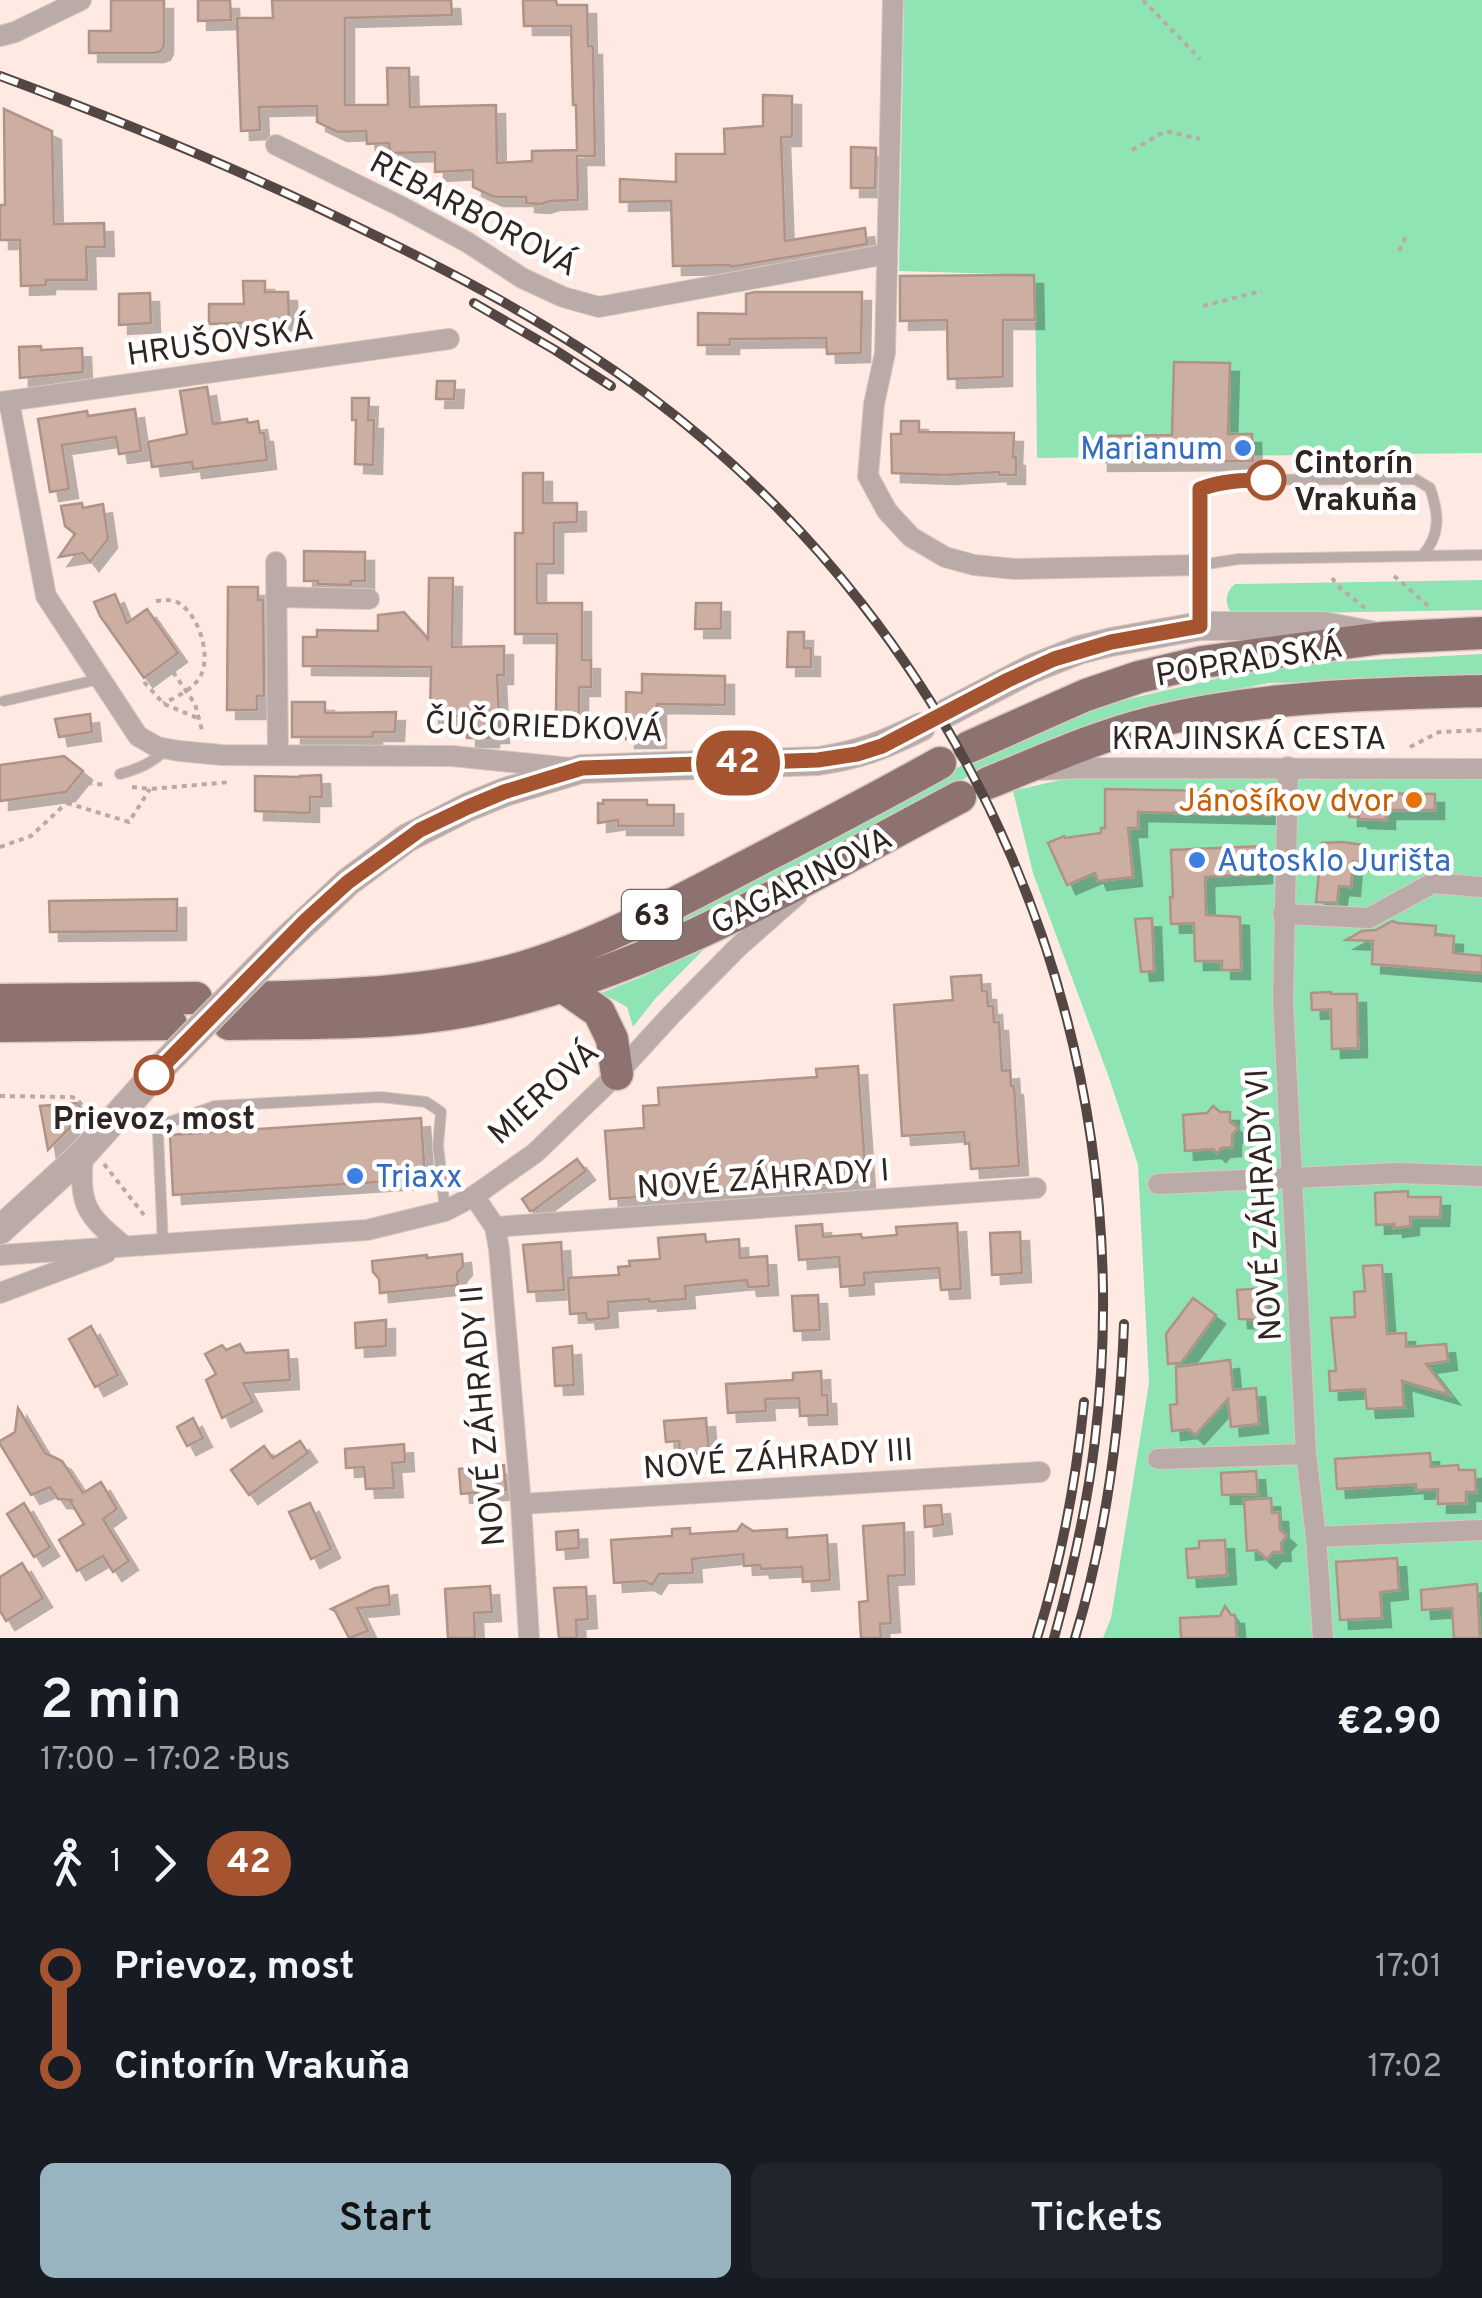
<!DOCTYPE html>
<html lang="en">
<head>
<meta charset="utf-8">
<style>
  body { margin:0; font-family:Overpass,sans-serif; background:#20242c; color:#f1f3f6; height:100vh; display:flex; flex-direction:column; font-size:38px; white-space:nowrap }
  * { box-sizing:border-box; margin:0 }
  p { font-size:32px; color:#9ea1a6 }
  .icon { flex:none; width:55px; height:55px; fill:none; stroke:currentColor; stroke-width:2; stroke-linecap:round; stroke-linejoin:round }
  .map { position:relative; height:1638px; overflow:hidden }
  .panel { display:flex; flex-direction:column; background:#171b24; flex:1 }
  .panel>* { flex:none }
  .badge { padding:0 20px; border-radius:32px; font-size:35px; line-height:65px }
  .map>.badge { position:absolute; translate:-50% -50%; box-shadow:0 0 0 5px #fff }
  .legs { display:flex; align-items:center; gap:15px; height:110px; padding:0 40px; font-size:32px }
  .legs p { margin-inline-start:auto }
  .overview { display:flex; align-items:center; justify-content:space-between; height:170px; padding:0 40px }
  h1 { font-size:55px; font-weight:600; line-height:75px }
  .button { display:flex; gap:20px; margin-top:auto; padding:20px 40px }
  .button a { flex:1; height:115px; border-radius:15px; background:#98b4c0; color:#111; font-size:40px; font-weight:600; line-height:115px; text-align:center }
  .button a+a { background:#20242c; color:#f1f3f6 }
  ul { padding:0 40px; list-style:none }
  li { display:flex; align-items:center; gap:35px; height:100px; font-size:38px }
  li i { display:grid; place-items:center; width:15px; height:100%; margin:0 12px; background:currentColor }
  li i::after { content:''; width:25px; height:25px; margin:-12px; border:8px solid; border-radius:50%; background:#171b24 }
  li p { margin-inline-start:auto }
  li:first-child i { background:linear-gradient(#0000 50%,currentColor 0) }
  li:last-child i { background:linear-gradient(currentColor 50%,#0000 0) }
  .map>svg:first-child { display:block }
  .green { fill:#8fe4b4 }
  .building { fill:#ccaea2; stroke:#b09387; stroke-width:2.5; filter:url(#shadow) }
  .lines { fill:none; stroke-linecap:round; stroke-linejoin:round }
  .service-casing { stroke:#d9c7c0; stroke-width:12 }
  .minor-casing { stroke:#d9c7c0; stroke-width:22 }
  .tertiary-casing { stroke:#d9c7c0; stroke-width:30 }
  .primary-casing { stroke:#d9c7c0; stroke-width:35 }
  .path { stroke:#bba9a3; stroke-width:4; stroke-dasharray:5 5; stroke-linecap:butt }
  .service { stroke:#baaba9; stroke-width:10 }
  .minor { stroke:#baaba9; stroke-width:20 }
  .tertiary { stroke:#baaba9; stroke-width:28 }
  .primary { stroke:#8d7270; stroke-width:32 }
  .rail-casing { stroke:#544743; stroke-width:10 }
  .rail { stroke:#fff; stroke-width:6; stroke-dasharray:19; stroke-linecap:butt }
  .tertiary-bridge-casing { stroke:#d9c7c0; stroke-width:30; stroke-linecap:butt }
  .tertiary-bridge { stroke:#baaba9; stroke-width:28 }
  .line-1-casing { stroke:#fff; stroke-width:22 }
  .line-1 { stroke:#a65430; stroke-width:15 }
  .shop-dot { fill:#3f7fe0; stroke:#fff; stroke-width:4 }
  .stop-1-dot { fill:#fff; stroke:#a65430; stroke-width:5 }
  .food-dot { fill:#e8710a; stroke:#fff; stroke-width:4 }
  .labels { text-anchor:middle; stroke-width:9; stroke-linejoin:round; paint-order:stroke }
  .shield { fill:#fff; stroke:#6f6664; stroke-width:2.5 }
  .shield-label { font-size:30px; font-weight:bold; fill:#312521 }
  .street-label { font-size:32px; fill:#312521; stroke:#fff }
  .shop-label { font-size:32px; fill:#366cbe; stroke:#fff; text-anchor:start }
  .stop-label { font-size:32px; font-weight:bold; fill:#312521; stroke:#fff; text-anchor:start }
  .food-label { font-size:32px; fill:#c56008; stroke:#fff; text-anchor:end }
</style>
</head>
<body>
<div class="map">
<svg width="1482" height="1638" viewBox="0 0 1482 1638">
  <defs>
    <filter id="shadow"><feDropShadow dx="9" dy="9" stdDeviation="0" flood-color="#0004"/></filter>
  </defs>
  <rect width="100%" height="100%" fill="#feeae3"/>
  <g class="green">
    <polygon points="904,0 1482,0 1482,453 1037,458 1035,275 899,271"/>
    <path d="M1482,580V610L1232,614C1224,604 1225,592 1235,584Z"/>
    <polygon points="1482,654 1482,678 1269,683 1153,706 1025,750 969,776 724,909 560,975 853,820 1026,733 1111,703 1276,665"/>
    <polygon points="1482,775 1482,1638 1103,1638 1111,1618 1149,1383 1138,1165 1108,1075 1033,873 1013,791 1077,776"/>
    <polygon points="708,945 655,999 633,1027 627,1007 601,993 639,978"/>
  </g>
  <g class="building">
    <polygon points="111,0 164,0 164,45 161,51 155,53 89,53 89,31 111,31"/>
    <polygon points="198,0 230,0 231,20 198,21"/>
    <polygon points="272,0 451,0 452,15 345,18 345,105 388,105 387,68 409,68 410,107 496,105 497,163 532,161 532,151 577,150 576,105 573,105 571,26 524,26 523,0 556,0 557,5 587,5 588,46 593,46 595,156 577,156 578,200 550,201 541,204 526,203 526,197 494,197 473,187 473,170 435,172 435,152 390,153 389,143 367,144 366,131 338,132 317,122 317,106 259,107 260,130 241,131 237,18 273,18"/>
    <polygon points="763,95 792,96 792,137 781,137 785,241 865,228 867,244 730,267 730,265 673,266 671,201 620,202 620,179 676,182 676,154 725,154 724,129 763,126"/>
    <polygon points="4,109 52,131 54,224 104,223 105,247 86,247 87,280 46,280 46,285 21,286 20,240 0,240 0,205 5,205"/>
    <polygon points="851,147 876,148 875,188 851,188"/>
    <polygon points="1034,275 1035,320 1003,320 1003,377 948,379 947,320 900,321 900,276"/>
    <polygon points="243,281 265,281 265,292 288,292 289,321 209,324 209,304 244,304"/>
    <polygon points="755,292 862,292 861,353 827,354 826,338 730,339 730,345 698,345 698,313 746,314 746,294"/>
    <polygon points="150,293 151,323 119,325 119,294"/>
    <polygon points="41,346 41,350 82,348 83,372 20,378 19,347"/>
    <polygon points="1174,362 1230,363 1228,434 1252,434 1253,461 1099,462 1099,436 1172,435"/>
    <polygon points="437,381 455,381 454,399 436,399"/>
    <polygon points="207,387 213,424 247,419 248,423 258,421 260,433 264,433 267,460 193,469 192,462 152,467 148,442 187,434 180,391"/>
    <polygon points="352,398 369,398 368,420 374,420 373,465 355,464 356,420 352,420"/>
    <polygon points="135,409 141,451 119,454 116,437 62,445 69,489 50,492 38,419 87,411 88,416"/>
    <polygon points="901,421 919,421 919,432 1014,433 1013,457 1016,457 1016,475 999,475 999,472 945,475 892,473 891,434 901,434"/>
    <polygon points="523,473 543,473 543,503 577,503 577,522 554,523 554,564 537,564 537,603 582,603 582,660 591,660 591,687 579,687 579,713 556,713 557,634 515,634 515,533 523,533"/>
    <polygon points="82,503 83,508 103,504 108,539 90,562 83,553 59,557 75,534 65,526 61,506"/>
    <polygon points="304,551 365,552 365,581 351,581 351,585 318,584 318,581 304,581"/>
    <polygon points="429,578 453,578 452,647 504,646 504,675 497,675 500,734 490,734 490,738 467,738 467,716 430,716 431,667 303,666 303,637 317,637 317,630 378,631 378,615 404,612 428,639"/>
    <polygon points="228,587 258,587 258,600 263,600 264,696 257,696 257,710 227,710"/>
    <polygon points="115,594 127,623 147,609 178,653 144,678 100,616 94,602"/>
    <polygon points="696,603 721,603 721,629 695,629"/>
    <polygon points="788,632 804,632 804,648 811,648 811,667 787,667"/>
    <polygon points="642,674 725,676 725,705 657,704 657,739 626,739 626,692 642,693"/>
    <polygon points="292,702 325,702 325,713 396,712 395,732 373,732 373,737 292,737"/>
    <polygon points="90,714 92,732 59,737 55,719"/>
    <polygon points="64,756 83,771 66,792 0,801 0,765"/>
    <polygon points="321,775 322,797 310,797 310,813 255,811 255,776 300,777 300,776"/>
    <polygon points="1105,789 1271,792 1270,815 1138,812 1138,828 1128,828 1133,877 1098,881 1095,873 1067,885 1048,843 1064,836 1065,838 1101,833 1101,828 1105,828"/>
    <polygon points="1349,793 1435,794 1435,810 1386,810 1386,820 1359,819 1359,817 1349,817"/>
    <polygon points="603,800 647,800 647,805 674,805 674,826 618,826 618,820 598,823 598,803 603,804"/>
    <polygon points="1342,842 1365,845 1363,862 1353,861 1351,887 1339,886 1337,903 1316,902 1322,843"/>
    <polygon points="1263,846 1263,874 1205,877 1206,915 1240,917 1241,970 1222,970 1222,961 1195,961 1194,923 1171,924 1170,897 1173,897 1171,850"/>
    <polygon points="177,899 177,931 50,932 49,901"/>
    <polygon points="1152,918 1154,971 1141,972 1135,919"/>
    <polygon points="1392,921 1398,923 1436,926 1435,935 1454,936 1453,953 1482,956 1482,973 1372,964 1373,941 1346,940 1362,931 1376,930"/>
    <polygon points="981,975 982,991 987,991 988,1006 993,1006 994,1022 999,1022 1002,1071 1010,1070 1011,1086 1014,1086 1019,1166 971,1169 969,1143 965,1144 964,1132 902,1136 894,1005 953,1000 951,977"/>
    <polygon points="1331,992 1331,994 1357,994 1358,1048 1332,1049 1331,1009 1312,1010 1311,993"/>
    <polygon points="858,1066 866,1181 610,1199 605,1131 644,1128 643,1106 659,1105 658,1088 817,1077 816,1069"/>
    <polygon points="78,1103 84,1113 48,1150 40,1106"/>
    <polygon points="1213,1106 1220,1112 1230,1112 1230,1122 1238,1128 1232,1135 1232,1147 1221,1148 1217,1153 1213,1149 1185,1151 1183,1115 1207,1113"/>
    <polygon points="421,1118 425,1179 173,1195 170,1135"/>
    <polygon points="577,1159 586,1171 534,1210 530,1211 522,1199"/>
    <polygon points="1408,1191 1408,1197 1441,1197 1440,1217 1410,1217 1410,1226 1394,1228 1394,1224 1376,1225 1375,1193"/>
    <polygon points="957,1223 961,1289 941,1290 939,1268 864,1273 865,1285 841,1287 839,1257 799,1260 796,1226 822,1224 823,1237 861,1234 862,1238 897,1235 896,1227"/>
    <polygon points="1020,1232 1022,1273 992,1275 990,1233"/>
    <polygon points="705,1234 706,1242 739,1239 740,1258 767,1256 769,1286 748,1287 747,1280 685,1286 686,1299 649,1302 649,1299 608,1302 609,1318 587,1320 586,1313 570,1314 568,1278 619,1275 618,1267 630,1266 629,1261 660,1259 658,1238"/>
    <polygon points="561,1242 564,1290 528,1292 523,1245"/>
    <polygon points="462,1254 463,1266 457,1273 458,1285 380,1293 379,1279 373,1272 372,1261 427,1255 427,1258"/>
    <polygon points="1382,1265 1387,1334 1406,1333 1406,1347 1446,1344 1448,1361 1426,1364 1450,1395 1402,1381 1404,1407 1367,1409 1365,1389 1330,1391 1329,1371 1336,1371 1331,1318 1355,1317 1354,1292 1365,1291 1363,1266"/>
    <polygon points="1266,1288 1268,1320 1239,1319 1237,1290"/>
    <polygon points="818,1295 820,1330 794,1331 792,1296"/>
    <polygon points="1193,1298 1216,1315 1181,1363 1168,1364 1166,1334"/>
    <polygon points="386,1320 386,1346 356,1348 355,1323"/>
    <polygon points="91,1326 118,1375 95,1387 69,1339"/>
    <polygon points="240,1344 245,1353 288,1350 290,1380 243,1383 253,1402 222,1418 206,1380 216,1374 205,1354 222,1345 226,1350"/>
    <polygon points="572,1346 574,1385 555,1386 553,1348"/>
    <polygon points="1230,1360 1233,1390 1256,1388 1259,1424 1231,1427 1228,1399 1195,1435 1189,1429 1172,1431 1170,1405 1177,1404 1176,1367"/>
    <polygon points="821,1371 822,1395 827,1395 828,1415 800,1416 799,1398 765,1399 766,1411 728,1413 726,1384 793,1380 793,1373"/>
    <polygon points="18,1408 45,1453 62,1461 83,1493 101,1482 117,1509 103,1519 129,1561 113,1572 103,1556 77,1571 59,1540 84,1524 70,1501 73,1500 58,1499 50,1487 31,1495 0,1444 0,1441 15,1432"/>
    <polygon points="193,1418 203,1438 187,1446 177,1427"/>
    <polygon points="706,1418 709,1453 680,1455 679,1441 666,1442 664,1421"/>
    <polygon points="300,1441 308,1453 249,1495 231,1470 264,1446 273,1458"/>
    <polygon points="404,1444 405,1462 392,1463 394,1488 366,1489 364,1467 346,1468 345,1449"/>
    <polygon points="1430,1453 1431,1467 1458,1465 1459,1470 1475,1470 1476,1492 1466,1492 1466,1503 1438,1504 1438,1489 1416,1490 1416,1484 1337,1489 1335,1459"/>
    <polygon points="504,1465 506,1490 461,1494 459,1469"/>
    <polygon points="1256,1471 1258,1494 1222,1495 1221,1473"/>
    <polygon points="1271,1498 1272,1513 1279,1513 1280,1530 1287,1536 1281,1543 1282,1552 1273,1552 1267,1559 1257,1550 1247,1551 1244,1500"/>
    <polygon points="24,1503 50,1547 34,1557 7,1514"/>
    <polygon points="310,1503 331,1549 311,1559 289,1512"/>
    <polygon points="941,1505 943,1525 925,1527 924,1506"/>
    <polygon points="904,1523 905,1575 888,1576 891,1623 880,1624 881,1638 861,1638 859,1602 868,1601 863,1526"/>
    <polygon points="742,1524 753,1531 787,1529 787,1538 827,1535 830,1580 803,1582 802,1567 761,1569 760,1565 744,1566 743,1554 692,1559 693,1573 659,1574 652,1585 645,1581 614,1583 611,1540 672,1536 672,1529 690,1528 690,1534 737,1531"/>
    <polygon points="578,1530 579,1548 557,1550 556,1532"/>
    <polygon points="1225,1540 1227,1575 1188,1578 1186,1549 1199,1548 1199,1541"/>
    <polygon points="1397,1558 1399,1590 1380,1592 1382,1618 1340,1620 1336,1562"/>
    <polygon points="22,1563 43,1598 6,1621 0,1611 0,1577"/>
    <polygon points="1477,1584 1480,1638 1454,1638 1452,1608 1422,1610 1421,1590"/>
    <polygon points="388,1586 390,1605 357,1608 368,1631 349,1638 335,1611 331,1609 375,1588"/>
    <polygon points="490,1586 492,1612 474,1613 475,1638 448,1638 445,1589"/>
    <polygon points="586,1587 588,1619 576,1620 577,1638 559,1638 554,1588"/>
    <polygon points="1225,1606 1231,1615 1235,1615 1237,1638 1181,1638 1180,1618 1220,1616"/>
  </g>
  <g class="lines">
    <defs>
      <g id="service">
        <path d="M1422,556C1441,535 1439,514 1430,488L1415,479L1238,480L1200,489V565L1239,559L1482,555"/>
        <polyline points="4,701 100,679"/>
        <path d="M120,774C138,769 153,763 166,749"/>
        <polyline points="163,1244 158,1134 164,1124 215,1106 380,1097 426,1102 441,1112 438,1145 445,1210"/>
      </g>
      <g id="minor">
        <polyline points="893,0 885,353 874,404 868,476 887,511 911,537 945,557 974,565 1015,569 1200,565 1200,626"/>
        <polyline points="0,36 15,32 81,0"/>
        <polyline points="276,145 400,206 467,242 522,278 563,297 599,307 887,254"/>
        <polyline points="9,401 46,596 138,736 157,747 179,751 222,755 452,756 571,768"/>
        <polyline points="0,402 449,339"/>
        <polyline points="276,562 278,754"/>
        <polyline points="276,597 369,599"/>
        <polyline points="1288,767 1283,1001 1306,1454 1316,1537 1323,1638"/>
        <polyline points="1039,770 1080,768 1482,769"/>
        <polyline points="1283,914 1369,918 1433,883 1482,887"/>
        <path d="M83,1154C79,1205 85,1214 124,1246"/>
        <polyline points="1158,1184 1399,1173 1482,1176"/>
        <polyline points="474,1196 495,1227 499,1249 521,1504 529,1638"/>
        <polyline points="495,1227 1036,1188"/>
        <polyline points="0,1255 367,1230 445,1211 474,1196 535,1153 617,1074 671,1015 738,947 797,895"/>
        <polyline points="0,1293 106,1253"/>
        <polyline points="1158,1459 1306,1454"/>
        <polyline points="521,1504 1040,1472"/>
        <polyline points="1316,1537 1482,1530"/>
      </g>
      <g id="tertiary">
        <polyline points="948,712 1031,669 1079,650 1111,642 1200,626 1323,626 1371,635"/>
        <path d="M283,943L348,882L407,838L468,807L505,792L581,769L818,761C859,755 884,745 921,727"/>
        <polyline points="0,1230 83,1154 154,1075"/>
      </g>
      <g id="primary">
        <polyline points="969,747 1086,695 1139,677 1202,662 1382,638 1482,633"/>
        <path d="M988,783C1043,761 1097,736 1154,722C1261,696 1372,694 1482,691"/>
        <polyline points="562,986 599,1012 612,1039 617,1074"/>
        <path d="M254,998C340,995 427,993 510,971C591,949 666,908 739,870C806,835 874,800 940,763"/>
        <polyline points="0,1000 196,998"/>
        <path d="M229,1024C318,1022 409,1026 495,1005C662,966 810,876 960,797"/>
        <polyline points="0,1026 171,1024"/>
      </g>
    </defs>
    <use href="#service" class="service-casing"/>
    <use href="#minor" class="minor-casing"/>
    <use href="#tertiary" class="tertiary-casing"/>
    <use href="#primary" class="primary-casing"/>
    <g class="path">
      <polyline points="1143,0 1200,59"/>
      <polyline points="1132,150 1166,131 1200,139"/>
      <polyline points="1399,251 1406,236"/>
      <polyline points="1203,306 1262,291"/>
      <polyline points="1394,576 1432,609"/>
      <polyline points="1332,578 1340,588 1365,608"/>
      <path d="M156,601C164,600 172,599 179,603C199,616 211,654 201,675C195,688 176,698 163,703"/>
      <polyline points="173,672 195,704 203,734"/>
      <polyline points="144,682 164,704 200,719"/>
      <polyline points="1410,747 1439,732 1482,730"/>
      <polyline points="132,787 150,789 231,782"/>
      <polyline points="67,803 129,822 150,789"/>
      <polyline points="0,847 31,836 88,783 107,785"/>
      <polyline points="0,1096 72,1097 77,1099 88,1113"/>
      <polyline points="104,1164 144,1215"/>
    </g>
    <use href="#service" class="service"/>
    <use href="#minor" class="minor"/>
    <use href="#tertiary" class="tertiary"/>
    <use href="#primary" class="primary"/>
    <defs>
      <g id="rail">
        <path d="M0,76C127,123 251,174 372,234C468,280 562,331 647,394C974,638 1143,1036 1095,1440C1087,1507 1072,1573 1054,1638"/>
        <polyline points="474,303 555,350 611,386"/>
        <path d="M1037,1638C1061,1561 1076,1482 1084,1402"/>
        <path d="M1075,1638C1106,1536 1120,1431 1124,1324"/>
      </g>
    </defs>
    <use href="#rail" class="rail-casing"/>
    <use href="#rail" class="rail"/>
    <defs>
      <polyline id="tertiary-bridge" points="154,1075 283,943"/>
    </defs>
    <use href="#tertiary-bridge" class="tertiary-bridge-casing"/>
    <use href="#tertiary-bridge" class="tertiary-bridge"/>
  </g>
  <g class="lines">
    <defs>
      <path id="line-1" d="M154,1075L305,921L348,882L420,830L468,807L504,792L582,768L818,760L857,754L882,746L1008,680L1054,659L1111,642L1200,626V489C1221,481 1243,480 1266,480"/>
    </defs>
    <use href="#line-1" class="line-1-casing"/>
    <use href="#line-1" class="line-1"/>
  </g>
  <g class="shop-dot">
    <circle cx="1243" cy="448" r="10"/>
    <circle cx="1197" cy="860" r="10"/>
    <circle cx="355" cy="1176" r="10"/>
  </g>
  <g class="stop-1-dot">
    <circle cx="1266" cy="480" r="18"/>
    <circle cx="154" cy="1075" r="18"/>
  </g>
  <circle class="food-dot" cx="1414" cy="800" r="10"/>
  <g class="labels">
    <rect class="shield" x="622" y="890" width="60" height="50" rx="8"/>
    <g class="shield-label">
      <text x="652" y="925">63</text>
    </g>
    <g class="street-label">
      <text transform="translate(474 213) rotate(28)" y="11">REBARBOROVÁ</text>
      <text transform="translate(220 341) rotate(-8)" y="11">HRUŠOVSKÁ</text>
      <text transform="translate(1249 660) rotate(-9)" y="11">POPRADSKÁ</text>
      <text transform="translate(544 726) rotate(2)" y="11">ČUČORIEDKOVÁ</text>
      <text x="1249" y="749">KRAJINSKÁ CESTA</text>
      <text transform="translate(801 880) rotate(-27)" y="11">GAGARINOVA</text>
      <text transform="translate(543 1092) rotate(-42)" y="11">MIEROVÁ</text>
      <text transform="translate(763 1178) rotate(-4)" y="11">NOVÉ ZÁHRADY I</text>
      <text transform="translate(1263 1205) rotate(-93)" y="11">NOVÉ ZÁHRADY VI</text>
      <text transform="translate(482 1416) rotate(-95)" y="11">NOVÉ ZÁHRADY II</text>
      <text transform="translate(778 1458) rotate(-4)" y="11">NOVÉ ZÁHRADY III</text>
    </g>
    <g class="shop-label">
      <text x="1223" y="459" text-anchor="end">Marianum</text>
      <text x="1217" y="871">Autosklo Jurišta</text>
      <text x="375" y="1187">Triaxx</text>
    </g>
    <g class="stop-label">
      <text x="1294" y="473">Cintorín<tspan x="1294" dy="37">Vrakuňa</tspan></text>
      <text x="154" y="1129" text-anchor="middle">Prievoz, most</text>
    </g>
    <g class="food-label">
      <text x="1394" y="811">Jánošíkov dvor</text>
    </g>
  </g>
</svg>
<b class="badge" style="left:738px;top:763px;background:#a65430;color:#fff">42</b>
</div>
<section class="panel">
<div class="overview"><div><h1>2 min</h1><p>17:00 – 17:02 · Bus</p></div><b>€2.90</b></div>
<div class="legs"><svg class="icon" aria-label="walk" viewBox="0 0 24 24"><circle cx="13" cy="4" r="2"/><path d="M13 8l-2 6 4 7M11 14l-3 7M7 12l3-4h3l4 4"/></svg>1<svg class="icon" aria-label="forward" viewBox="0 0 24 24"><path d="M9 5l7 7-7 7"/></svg><b class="badge" style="background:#a65430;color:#fff">42</b></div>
<ul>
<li><i style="color:#a65430"></i><b>Prievoz, most</b><p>17:01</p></li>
<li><i style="color:#a65430"></i><b>Cintorín Vrakuňa</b><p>17:02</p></li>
</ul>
<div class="button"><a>Start</a><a>Tickets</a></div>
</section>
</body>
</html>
